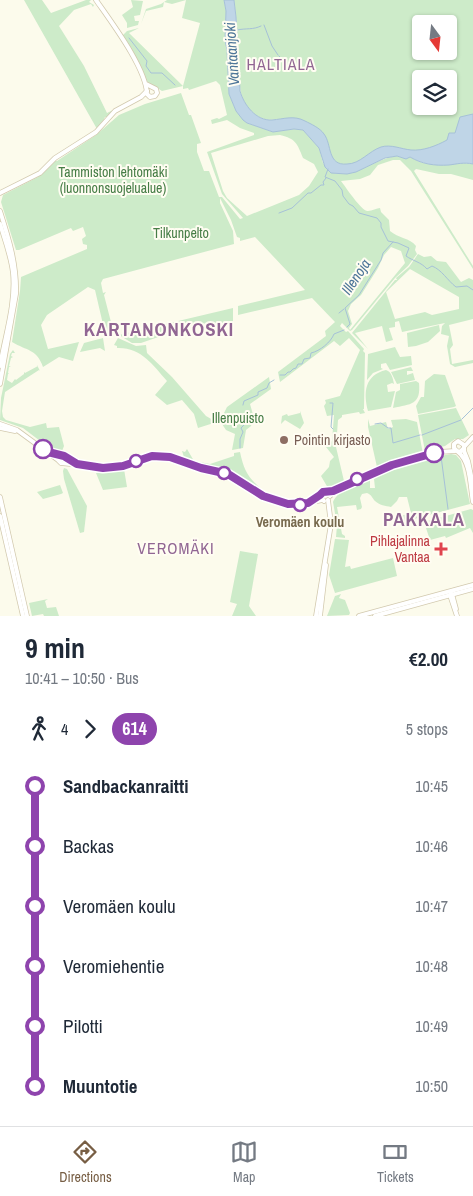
<!DOCTYPE html>
<html lang="en">
<head>
<meta charset="utf-8">
<style>
  body { margin:0; font-family:"Archivo Narrow",sans-serif; background:#f2f2f3; color:#1f2937; height:100vh; display:flex; flex-direction:column; font-size:19px; white-space:nowrap }
  * { box-sizing:border-box; margin:0 }
  p { font-size:16px; color:#747a83 }
  .icon { flex:none; width:28px; height:28px; fill:none; stroke:currentColor; stroke-width:2; stroke-linecap:round; stroke-linejoin:round }
  .map { position:relative; height:616px; overflow:hidden }
  .side { display:flex; flex-direction:column; background:#fff; flex:1 }
  .side>* { flex:none }
  .badge { padding:0 10px; border-radius:16px; font-size:18px; line-height:32px }
  .needle { width:32px; rotate:165deg }
  .tools { position:absolute; left:412px; top:15px; display:grid; gap:10px }
  .tools a { display:grid; place-items:center; width:45px; height:45px; border-radius:5px; background:#fff; box-shadow:0 1px 4px #0004; font-size:25px }
  .map>.badge { position:absolute; translate:-50% -50%; box-shadow:0 0 0 2px #fff }
  .legs { display:flex; align-items:center; gap:8px; height:55px; padding:0 25px; font-size:16px }
  .legs p { margin-inline-start:auto }
  .summary { display:flex; align-items:center; justify-content:space-between; height:85px; padding:0 25px }
  h1 { font-size:28px; font-weight:800; line-height:38px }
  ul { padding:0 25px; list-style:none }
  li { display:flex; align-items:center; gap:18px; height:60px; font-size:19px }
  li i { display:grid; place-items:center; width:8px; height:100%; margin:0 6px; background:currentColor }
  li i::after { content:''; width:12px; height:12px; margin:-6px; border:4px solid; border-radius:50%; background:#fff }
  li p { margin-inline-start:auto }
  li:first-child i { background:linear-gradient(#0000 50%,currentColor 0) }
  li:last-child i { background:linear-gradient(currentColor 50%,#0000 0) }
  .tabs { display:flex; justify-content:space-around; align-items:center; height:70px; border-top:1px solid #e0e1e3; background:#fff; font-size:14px; color:#747a83 }
  .tabs a { display:grid; justify-items:center; gap:2px }
  .tabs .selected { color:#775e44 }
  .map>svg:first-child { display:block }
  .green { fill:#cdebc9; fill-rule:evenodd }
  .water { fill:#bfd5e7; stroke:#a6c1d8 }
  .lines { fill:none; stroke-linecap:round; stroke-linejoin:round }
  .stream { stroke:#a6c1d8; stroke-width:1 }
  .secondary-casing { stroke:#d2c9ae; stroke-width:5.5 }
  .secondary { stroke:#fff; stroke-width:4 }
  .line-1-casing { stroke:#fff; stroke-width:11 }
  .line-1 { stroke:#8e44ad; stroke-width:8 }
  .education-dot { fill:#8d6e63; stroke:#fffdf2; stroke-width:2 }
  .stop-1-dot { fill:#fff; stroke:#8e44ad; stroke-width:2.5 }
  .health-dot { fill:#e0444e; stroke:#fffdf2; stroke-width:2 }
  .labels { text-anchor:middle; stroke-width:4; stroke-linejoin:round; paint-order:stroke }
  .park-label { font-size:14px; fill:#467d46; stroke:#fffdf2 }
  .education-label { font-size:14px; fill:#785e54; stroke:#fffdf2; text-anchor:start }
  .stop-label { font-size:14px; font-weight:bold; fill:#786a4e; stroke:#fffdf2 }
  .health-label { font-size:14px; fill:#be3a42; stroke:#fffdf2; text-anchor:end }
  .water-label { font-size:15px; font-style:italic; fill:#4e7699; stroke:#fffdf2 }
  .quarter-label { font-size:16px; letter-spacing:1px; fill:#916693; stroke:#fffdf2 }
  .district-label { font-size:19px; font-weight:bold; letter-spacing:1px; fill:#916693; stroke:#fffdf2 }
</style>
</head>
<body>
<div class="map">
<svg width="473" height="616" viewBox="0 0 473 616">
  <rect width="100%" height="100%" fill="#fcfbec"/>
  <g class="green">
    <polygon points="24,0 42,0 51,13 86,0 91,0 89,2 94,5 93,7 91,4 74,10 59,26 84,66 107,113 121,106 108,117 105,117 101,126 97,129"/>
    <polygon points="131,0 143,1 140,15 134,16 135,21 139,21 138,25 127,28 127,23 122,15 133,7"/>
    <path d="M167,0H224L226,11L225,40L227,50L229,94L236,111L247,123L273,132L294,129L303,130L319,148L323,163L330,172C355,180 373,159 397,156C401,158 404,157 409,157C414,158 418,162 424,163C440,167 457,161 473,164V180L451,174H439L416,169L414,171L473,266V269L411,171L400,160H393L378,165L370,175L360,179L341,181C345,186 362,212 368,211C372,211 377,208 380,208L381,212L389,220L390,231C398,238 410,238 416,246L415,250L417,254L408,266L395,278L352,330L350,331L342,323L340,326L346,332L348,331L364,349L363,351L365,353L364,409H363L365,413L360,414L359,412L342,415V417L338,420L336,447L344,481L334,488H328L321,476L329,467L330,461L334,457L326,447L332,441L334,415L327,416L324,406L326,403L322,404L326,403L325,400L340,396L360,350L349,338L340,346L334,341L280,382L278,372L326,336L325,331L335,322L312,298L238,315V306L305,290L255,237L240,241V238L237,237L231,220L220,198V203L233,231L234,244L103,279L101,283L103,293L106,292L104,295L112,326L115,331L105,333L95,290L88,287L47,315L41,325L48,349L79,342L73,361L59,357L43,367C37,349 27,351 12,342L20,291L21,277L87,249V245L83,244L82,239L86,236L83,227L73,231L71,228L19,250H16L1,202L3,195L38,177L55,161H57L96,135L119,115L145,104L181,93L189,115H191L201,143L197,144V152L204,171H209L219,197H222L240,219L243,218L222,194L207,152L254,135V133L240,128L227,120L212,124L211,120L217,118L219,119L227,115L220,85L216,81L189,90L188,88L183,89V86L162,91L146,81L142,70L122,36L127,31L139,28L129,33L183,86L200,23L182,18L186,0L172,4L164,2L163,7L146,11L141,24L146,9L161,4ZM280,135C296,139 297,143 303,158L314,164L318,172L309,186L299,195L247,216L227,198L223,191L211,153L268,136ZM391,247L401,251L405,263L350,330L349,328L352,324L348,311L351,304L361,295L378,268L384,255Z"/>
    <path d="M234,0H473V135L436,153L402,151L337,168L322,147L295,118C284,118 271,122 261,118C253,114 246,107 243,99C239,91 240,81 240,73C239,50 237,22 234,0ZM421,24H449V51H421ZM421,79H449V106H421Z"/>
    <path d="M418,254L424,257L431,256L437,261L446,262L461,282L469,278L473,280V319L449,325L453,345L450,349L452,364L473,360V363L455,367L450,364L447,346L449,336L441,334L442,326L445,323L402,332L399,321L395,322V327L389,328L393,340L386,342L382,326L355,333L368,349L352,333L395,280H397L396,278L409,267ZM410,269L459,297V309L432,315L425,312L395,319L386,292Z"/>
    <polygon points="233,308 233,322 228,325 216,323 196,324 141,343 132,343 119,335"/>
    <polygon points="439,325 440,331 428,342 416,346 408,347 407,333"/>
    <polygon points="103,338 105,351 100,348 80,352 84,343"/>
    <path d="M118,338L136,346L146,345L147,353L172,377L206,416L213,420L222,417L227,407L269,377L271,389L250,404L254,418L251,426L246,430L243,448L232,450L235,434L226,430L220,421L198,428L194,414L182,400L167,405L155,395L167,381C153,365 141,347 117,348V346L114,345Z"/>
    <polygon points="395,347 400,357 411,356 412,365 390,370 386,363 381,364 381,368 383,369 373,373 367,380 368,354"/>
    <polygon points="13,350 15,353 12,353 11,356 13,357 11,358 9,366 11,367 9,367 8,373 9,374 8,374 7,380 12,383 15,379 16,380 20,377 19,376 20,377 24,374 24,372 25,373 38,366 37,365 40,371 39,370 5,392 2,411 3,417 6,420 30,427 46,423 47,428 59,427 64,446 62,451 52,450 23,428 0,420 1,398 10,354"/>
    <polygon points="411,367 413,371 407,371 407,375 413,373 415,380 397,384 391,372"/>
    <path d="M386,370C392,372 393,379 394,384L392,383L387,385L388,392L395,391L391,407L368,411C363,392 365,375 386,370Z"/>
    <polygon points="434,374 445,375 456,406 454,407 418,414 416,406 421,397 424,397 425,381"/>
    <path d="M416,381L419,383C421,405 411,404 393,408L396,392L400,390V384Z"/>
    <polygon points="456,408 469,435 463,439 455,439 445,446 425,451 418,415"/>
    <polygon points="300,411 304,423 300,429 285,420 281,424 282,416 287,414 288,416 300,413"/>
    <polygon points="368,419 370,426 386,422 388,429 393,427 391,420 406,419 417,422 423,454 382,468 381,466 377,467 368,427"/>
    <path d="M187,449L194,461L210,464L234,456V453L240,452C244,470 247,476 261,489L259,491L226,469L203,468L194,464V462L185,460L182,451L185,452Z"/>
    <path d="M451,454L456,455L461,461L470,504L399,523L397,517L411,513L407,497H399L397,501L391,507C386,506 379,505 375,501C372,498 372,495 367,493L362,494L360,498L362,507L361,509L357,510L356,505L337,507L342,534L345,536V538L336,537L337,525L333,502C338,490 358,482 370,479V488H375L374,479C391,469 431,457 451,454Z"/>
    <polygon points="64,468 67,469 87,506 84,532 80,533 64,479 63,471"/>
    <polygon points="124,469 127,487 103,490 96,473 113,472"/>
    <polygon points="60,485 63,493 61,494 43,499 37,492"/>
    <polygon points="471,509 473,510 473,533 470,528 446,538 445,536 430,540 424,522"/>
    <polygon points="335,539 349,540 345,567 350,566 351,569 393,558 397,576 335,593 329,575"/>
    <polygon points="240,551 258,554 249,606 256,616 232,616 237,604 230,602"/>
    <polygon points="341,594 339,598 345,600 350,613 349,615 327,616 335,596"/>
    <polygon points="48,599 45,601 47,608 56,607 59,616 44,616 43,614 32,616 29,603"/>
  </g>
  <path class="water" d="M224,0H234L236,17L240,91C244,105 256,121 272,120C284,119 294,115 305,121C311,124 320,128 324,134C332,144 327,166 347,164C360,164 369,151 381,147C391,144 401,149 411,150C423,151 436,146 447,140L449,133H455L460,117L473,114V164C464,162 457,164 449,165C434,166 422,164 410,157L406,159L397,156L385,158L356,172L347,174L331,173L325,167L319,148L303,130L294,129L273,132L247,123L243,120L236,111L229,94L227,50L225,40L226,11Z"/>
  <g class="lines">
    <g class="stream">
      <polyline points="264,25 272,46 278,55"/>
      <path d="M237,30C246,28 253,30 261,26"/>
      <polyline points="129,38 147,61 146,66 151,73 162,73 175,85"/>
      <polyline points="279,56 285,62"/>
      <path d="M328,169L325,177L335,181L342,190L343,196L349,204L353,206L359,213L377,218L381,223V227L388,241L398,243L409,248L406,256C413,261 421,262 427,269L432,266C442,270 447,280 456,287L467,286L473,290"/>
      <polyline points="279,213 292,208 308,193 311,193 321,185 324,185 323,182 326,178"/>
      <polyline points="339,313 344,309"/>
      <polyline points="347,327 350,324 345,308 359,295 381,260 383,253 393,242"/>
      <path d="M280,375H285L288,372H290L293,369L296,368L298,364H302L304,359L310,358L311,353C320,351 331,342 334,334L344,330"/>
      <polyline points="330,403 333,403 331,427 333,429"/>
      <polyline points="243,405 244,401 258,395 258,392 267,388 269,383 274,380"/>
      <polyline points="462,419 473,408"/>
      <polyline points="375,424 381,423 388,428 391,428 393,443 420,435"/>
      <polyline points="422,435 461,420"/>
      <polyline points="240,448 240,439 243,432 241,428 244,425"/>
      <polyline points="441,456 448,509"/>
    </g>
    <defs>
      <g id="secondary">
        <path d="M96,0C112,23 146,68 147,94L150,97L155,96L157,93L156,89L146,84"/>
        <polyline points="0,193 40,173 55,158 96,132 115,111 141,97 147,91"/>
        <path d="M0,211C9,239 17,265 16,294L0,384"/>
        <path d="M0,224C5,240 11,256 13,273C16,304 5,336 0,366"/>
        <polyline points="0,424 17,430 58,460 61,463 109,468 123,465 152,456 164,456 201,469 228,474 263,496 281,503 298,505 322,500"/>
        <polyline points="0,428 15,431"/>
        <polyline points="464,447 473,437"/>
        <polyline points="463,449 460,452 457,451 454,448 454,444 458,441 464,445 464,451 468,461 473,485"/>
        <path d="M458,452C471,462 470,486 473,502"/>
        <polyline points="52,454 64,456 75,463"/>
        <polyline points="328,492 400,462 439,452 455,451"/>
        <polyline points="0,497 27,616"/>
        <polyline points="324,501 320,497 323,492 328,492 330,496"/>
        <polyline points="0,516 23,616"/>
        <polyline points="452,594 456,609"/>
        <polyline points="450,595 457,616"/>
        <polyline points="316,616 331,524 328,500"/>
        <polyline points="320,616 326,565"/>
        <polyline points="359,616 473,585"/>
        <polyline points="375,616 473,589"/>
      </g>
    </defs>
    <use href="#secondary" class="secondary-casing"/>
    <use href="#secondary" class="secondary"/>
  </g>
  <g class="lines">
    <defs>
      <polyline id="line-1" points="43,449 48,452 64,456 77,464 103,468 123,466 152,456 170,457 201,468 228,474 263,496 288,504 308,503 320,495 323,492 333,491 392,465 434,453"/>
    </defs>
    <use href="#line-1" class="line-1-casing"/>
    <use href="#line-1" class="line-1"/>
  </g>
  <circle class="education-dot" cx="284" cy="440" r="5"/>
  <g class="stop-1-dot">
    <circle cx="43" cy="449" r="9"/>
    <circle cx="434" cy="453" r="9"/>
    <circle cx="136" cy="461" r="6"/>
    <circle cx="224" cy="473" r="6"/>
    <circle cx="357" cy="479" r="6"/>
    <circle cx="300" cy="505" r="6"/>
  </g>
  <path class="health-dot" d="M438.5 541.5h5v5h5v5h-5v5h-5v-5h-5v-5h5z"/>
  <g class="labels">
    <g class="park-label">
      <text x="113" y="177">Tammiston lehtomäki<tspan x="113" dy="16">(luonnonsuojelualue)</tspan></text>
      <text x="181" y="238">Tilkunpelto</text>
      <text x="238" y="423">Illenpuisto</text>
    </g>
    <g class="education-label">
      <text x="294" y="445">Pointin kirjasto</text>
    </g>
    <g class="stop-label">
      <text x="300" y="527">Veromäen koulu</text>
    </g>
    <g class="health-label">
      <text x="430" y="546">Pihlajalinna<tspan x="430" dy="16">Vantaa</tspan></text>
    </g>
    <g class="water-label">
      <text transform="translate(232 54) rotate(-94)" y="5">Vantaanjoki</text>
      <text transform="translate(356 277) rotate(-56)" y="5">Illenoja</text>
    </g>
    <g class="quarter-label">
      <text x="281" y="70">HALTIALA</text>
      <text x="176" y="554">VEROMÄKI</text>
    </g>
    <g class="district-label">
      <text x="159" y="336">KARTANONKOSKI</text>
      <text x="424" y="526">PAKKALA</text>
    </g>
  </g>
</svg>
<div class="tools">
<a><svg class="needle" viewBox="-14 -14 28 28"><path d="M0-13l5 13h-10z" fill="#e53935"/><path d="M0 13l5-13h-10z" fill="#747a83"/></svg></a>
<a><svg class="icon" aria-label="layers" viewBox="0 0 24 24"><path d="M12 4l9 5-9 5-9-5zM3 14l9 5 9-5"/></svg></a>
</div>
</div>
<section class="side">
<div class="summary"><div><h1>9 min</h1><p>10:41 – 10:50 · Bus</p></div><b>€2.00</b></div>
<div class="legs"><svg class="icon" aria-label="walk" viewBox="0 0 24 24"><circle cx="13" cy="4" r="2"/><path d="M13 8l-2 6 4 7M11 14l-3 7M7 12l3-4h3l4 4"/></svg>4<svg class="icon" aria-label="forward" viewBox="0 0 24 24"><path d="M9 5l7 7-7 7"/></svg><b class="badge" style="background:#8e44ad;color:#fff">614</b><p>5 stops</p></div>
<ul>
<li><i style="color:#8e44ad"></i><b>Sandbackanraitti</b><p>10:45</p></li>
<li><i style="color:#8e44ad"></i><span>Backas</span><p>10:46</p></li>
<li><i style="color:#8e44ad"></i><span>Veromäen koulu</span><p>10:47</p></li>
<li><i style="color:#8e44ad"></i><span>Veromiehentie</span><p>10:48</p></li>
<li><i style="color:#8e44ad"></i><span>Pilotti</span><p>10:49</p></li>
<li><i style="color:#8e44ad"></i><b>Muuntotie</b><p>10:50</p></li>
</ul>
</section>
<nav class="tabs">
<a class="selected"><svg class="icon" aria-label="directions" viewBox="0 0 24 24"><path d="M12 3l9 9-9 9-9-9zM9 14v-3h6M13 9l2 2-2 2"/></svg>Directions</a>
<a><svg class="icon" aria-label="map" viewBox="0 0 24 24"><path d="M3 6l6-2 6 2 6-2v14l-6 2-6-2-6 2zM9 4v14M15 6v14"/></svg>Map</a>
<a><svg class="icon" aria-label="tickets" viewBox="0 0 24 24"><path d="M3 7h18v10H3zM15 7v10"/></svg>Tickets</a>
</nav>
</body>
</html>
